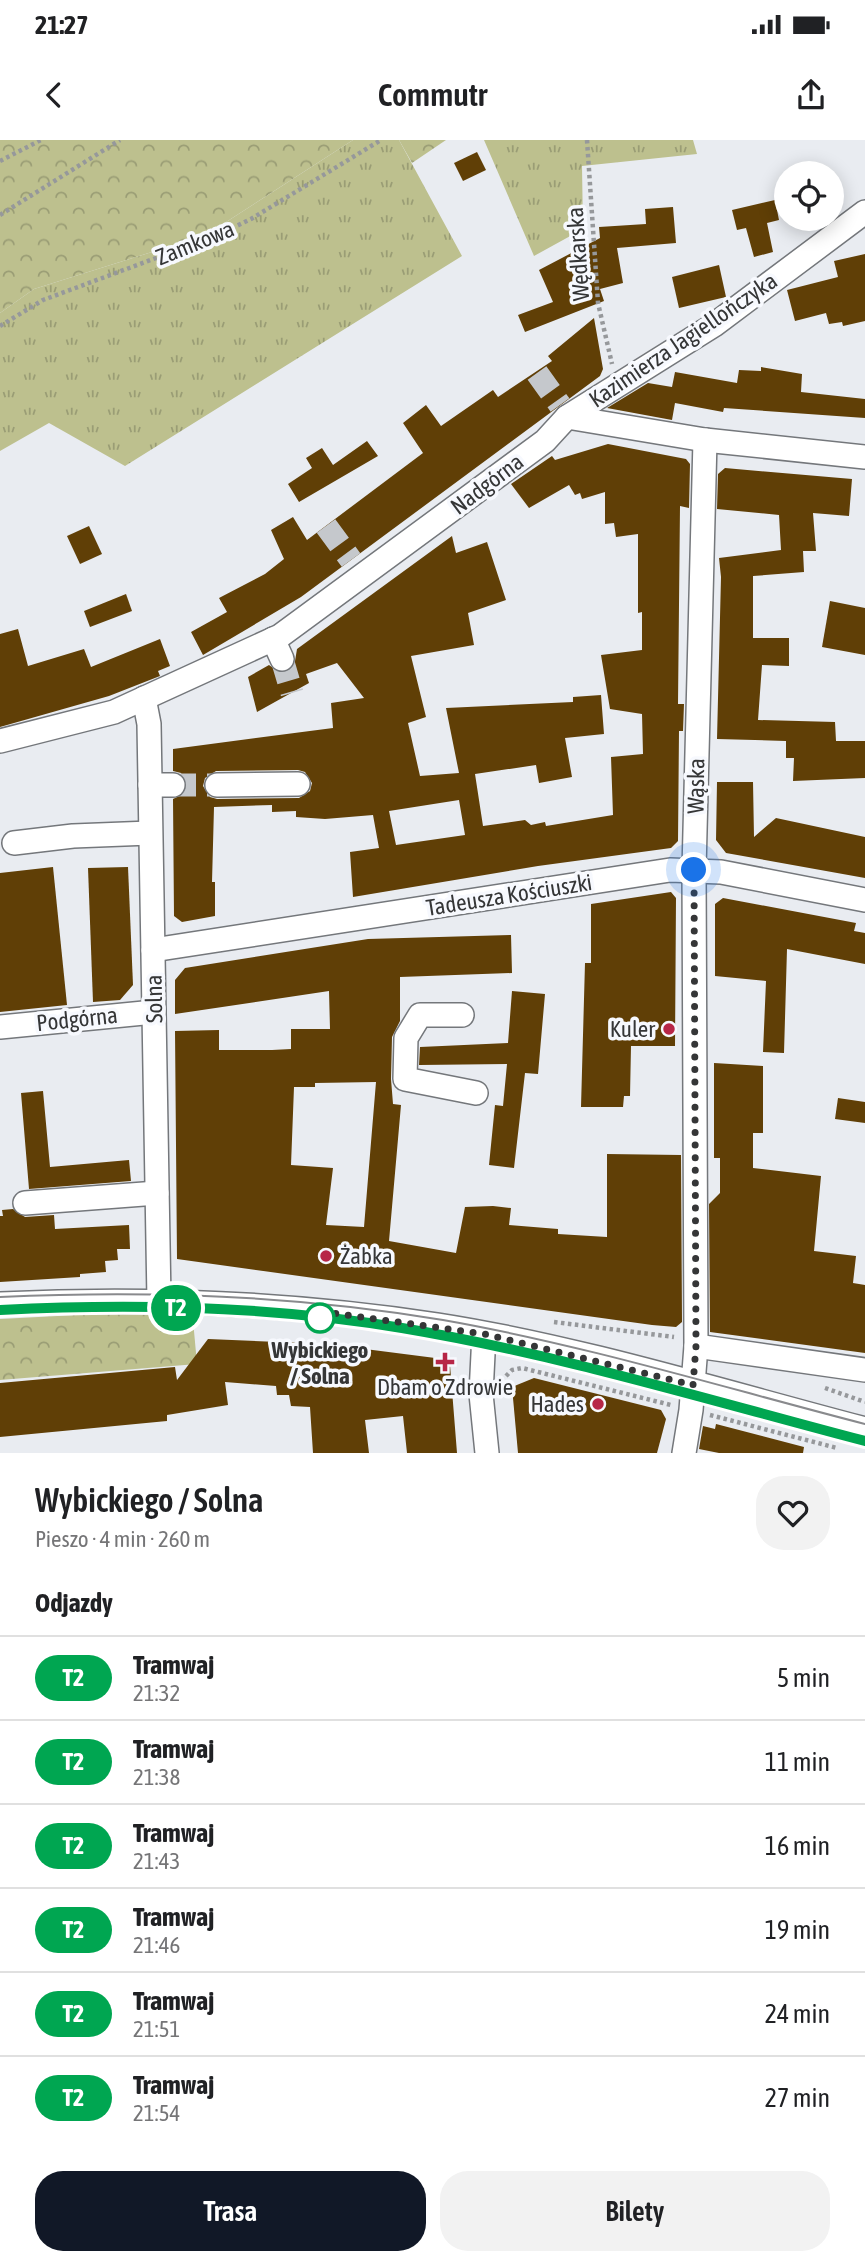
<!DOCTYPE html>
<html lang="pl">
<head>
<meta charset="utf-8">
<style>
  body { margin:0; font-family:"Asap Condensed",sans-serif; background:#f2f2f2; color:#202124; height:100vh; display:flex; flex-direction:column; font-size:26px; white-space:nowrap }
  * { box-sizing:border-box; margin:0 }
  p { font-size:23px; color:#757577 }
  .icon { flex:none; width:38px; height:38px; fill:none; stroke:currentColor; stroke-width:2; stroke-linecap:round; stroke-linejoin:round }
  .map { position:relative; height:1313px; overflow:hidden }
  .details { display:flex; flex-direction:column; background:#fff; flex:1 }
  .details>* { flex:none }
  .badge { padding:0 14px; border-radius:23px; font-size:24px; line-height:46px }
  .tools { position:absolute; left:774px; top:21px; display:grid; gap:14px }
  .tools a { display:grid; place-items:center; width:70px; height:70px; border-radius:50%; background:#fff; box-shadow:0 4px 18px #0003; font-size:35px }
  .you { position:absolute; width:35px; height:35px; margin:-18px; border:5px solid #fff; border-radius:50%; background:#1a73e8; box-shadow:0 0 0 10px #1a73e833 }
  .map>.badge { position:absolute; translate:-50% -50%; box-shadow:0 0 0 4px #fff }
  h2 { padding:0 35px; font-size:26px; line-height:63px }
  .round { display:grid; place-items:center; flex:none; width:74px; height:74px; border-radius:28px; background:#f2f2f2 }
  .summary { display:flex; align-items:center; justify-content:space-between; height:119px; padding:0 35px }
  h1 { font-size:33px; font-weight:600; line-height:52px }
  .primary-button { display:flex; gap:14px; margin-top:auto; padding:14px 35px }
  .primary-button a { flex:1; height:80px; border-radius:28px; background:#111827; color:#fff; font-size:28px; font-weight:600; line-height:80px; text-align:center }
  .primary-button a+a { background:#f2f2f2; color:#202124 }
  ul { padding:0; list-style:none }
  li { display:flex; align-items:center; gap:21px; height:84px; padding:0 35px; border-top:2px solid #e0e0e0 }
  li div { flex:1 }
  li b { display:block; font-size:26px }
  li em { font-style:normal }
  li .badge { min-width:77px; font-weight:700; text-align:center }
  .status { display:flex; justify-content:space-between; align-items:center; height:49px; padding:0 35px; background:#fff; direction:ltr }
  .status svg { height:19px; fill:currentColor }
  header { display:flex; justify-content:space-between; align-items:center; height:91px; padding:0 35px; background:#fff; font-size:32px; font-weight:600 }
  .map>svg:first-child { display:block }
  .grass { fill:url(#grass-tufts) }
  .forest { fill:url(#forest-crowns) }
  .building { fill:#603f06; fill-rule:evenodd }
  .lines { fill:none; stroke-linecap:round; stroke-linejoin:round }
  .minor-tunnel { stroke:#c5c8cc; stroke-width:23; stroke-dasharray:23 11; stroke-linecap:butt }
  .minor-casing { stroke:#74777b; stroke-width:26 }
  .path { stroke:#96989b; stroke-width:4.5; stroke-dasharray:3.5 3.5; stroke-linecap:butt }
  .minor { stroke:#fff; stroke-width:23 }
  .tram { stroke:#898a8d; stroke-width:2 }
  .line-casing { stroke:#fff; stroke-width:16 }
  .line { stroke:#00a651; stroke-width:10 }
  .walk { stroke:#353637; stroke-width:7; stroke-dasharray:0 12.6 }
  .poi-dot { fill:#b72647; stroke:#f7f9fe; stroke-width:2.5 }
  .stop-dot { fill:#fff; stroke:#00a651; stroke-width:3.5 }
  .labels { text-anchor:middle; stroke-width:7; stroke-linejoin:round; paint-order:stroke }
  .street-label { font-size:23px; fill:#353637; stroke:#f7f9fe }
  .poi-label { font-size:23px; fill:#353637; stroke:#f7f9fe; text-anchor:end }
  .stop-label { font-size:23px; font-weight:bold; fill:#353637; stroke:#f7f9fe }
</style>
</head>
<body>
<div class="status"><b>21:27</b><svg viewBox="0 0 49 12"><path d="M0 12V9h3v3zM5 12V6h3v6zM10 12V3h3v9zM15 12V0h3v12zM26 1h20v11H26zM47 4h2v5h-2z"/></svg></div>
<header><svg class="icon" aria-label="back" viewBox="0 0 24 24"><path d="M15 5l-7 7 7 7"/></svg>Commutr<svg class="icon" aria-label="share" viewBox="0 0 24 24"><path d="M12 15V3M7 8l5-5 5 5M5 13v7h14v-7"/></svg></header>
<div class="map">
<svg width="865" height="1313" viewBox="0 0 865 1313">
  <defs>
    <pattern id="grass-tufts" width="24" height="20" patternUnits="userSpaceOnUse" patternTransform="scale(1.75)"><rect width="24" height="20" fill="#bdc08e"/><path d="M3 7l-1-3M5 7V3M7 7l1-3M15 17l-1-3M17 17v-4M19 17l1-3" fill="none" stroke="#9a9d75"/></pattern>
    <pattern id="forest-crowns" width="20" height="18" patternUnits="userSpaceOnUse" patternTransform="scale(1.75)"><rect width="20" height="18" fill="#bdc08e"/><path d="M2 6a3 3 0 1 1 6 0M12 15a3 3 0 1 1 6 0" fill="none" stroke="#9a9d75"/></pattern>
  </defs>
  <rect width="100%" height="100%" fill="#e9ecf1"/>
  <g class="grass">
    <polygon points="353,0 399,0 462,116 125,326 49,283 0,311 0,173 34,149 206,95"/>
    <polygon points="484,0 693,0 697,14 582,26 583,89 534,116"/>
  </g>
  <g class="forest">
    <polygon points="0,0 353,0 206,95 34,149 0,173"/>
    <polygon points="399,0 446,0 412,23"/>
    <polygon points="192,1169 197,1224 0,1240 0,1179"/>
  </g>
  <g class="building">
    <polygon points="477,12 486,30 463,41 454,23"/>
    <polygon points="775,60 779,80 767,83 773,112 754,117 746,88 737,90 732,70"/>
    <polygon points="673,67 676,103 617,108 623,143 600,149 604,161 525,192 518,175 553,162 539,130 600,98 599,87 646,84 645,69"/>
    <polygon points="865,114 865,181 843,186 842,182 829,184 826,173 795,181 787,150 838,137 834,121"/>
    <polygon points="719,125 726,157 679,168 672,137"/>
    <polygon points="594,178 603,229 600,236 301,457 203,515 191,492 227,472 219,458 265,434 284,419 271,390 293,377 307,400 423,313 403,283 426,265 441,286 493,250 498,257 552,221 548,216"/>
    <polygon points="761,227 802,234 801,252 865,259 865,278 724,268 723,272 675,263 672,280 607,268 648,243 672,247 675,232 737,243 739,230 761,231"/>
    <polygon points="367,301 378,316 299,362 288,344 312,328 306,318 322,308 333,325"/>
    <path d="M608,304L686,319L690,324L689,368L680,366L678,564H684L683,591H679L678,701L671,708L538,726L353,757L350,712L379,708L373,675L325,679L296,677V671L272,672V665L214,667L212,742H215V776L182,782L174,776L173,659L185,653L187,644L181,633L173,631V609L333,588L331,563L364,558L337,523L306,534L309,543L257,572L248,537L269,525L280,533L288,531L294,527L297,509L452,396L456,413L487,402L506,460L468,473L474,505L411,516L426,577L408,583L420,636L459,633L446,568L573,562V557L601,555L604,594L565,598L572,637L539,643L536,625L475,634L483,686L525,680L531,685L545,682L546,686L613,675L611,617L643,614L642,574L610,569L601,515L642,510V472L638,473V394L616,397L614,383L605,384V352L582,359L580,353L575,355L569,345L529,368L511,344L552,316L555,320ZM298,630L305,632L312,643L310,651L299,658L217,659L210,657L203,646L205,638L216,631ZM459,660L465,695L396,705L389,671Z"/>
    <polygon points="725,328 852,339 849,376 813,373 816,411 803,411 804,432 753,436 753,498 789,498 789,526 762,525 758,580 835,582 836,601 865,601 865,638 793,641 794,618 786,618 786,601 717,599 721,437 719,418 781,410 779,375 717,369 718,334"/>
    <polygon points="89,386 102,414 80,424 67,396"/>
    <polygon points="126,454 132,471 90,487 84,471"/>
    <polygon points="830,461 865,468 865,515 822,507"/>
    <polygon points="18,489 28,526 84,509 91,527 160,499 170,526 158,531 160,536 109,556 0,587 0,494"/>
    <polygon points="717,642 753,642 754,697 776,678 865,697 865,738 726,713 716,700"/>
    <polygon points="53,727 67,865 0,872 0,733"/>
    <polygon points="128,727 133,845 120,860 93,862 88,728"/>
    <polygon points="671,752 676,758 675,906 631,906 630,956 624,956 623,967 581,967 585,823 591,823 591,764"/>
    <polygon points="723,758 856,783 854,791 865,793 865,824 787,809 784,913 763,912 766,841 715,836 715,764"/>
    <path d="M511,795L512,833L400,837V881L392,897L391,939L393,964L401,965L389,1101L456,1113L465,1067L493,1066L511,1068L509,1085L558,1089V1094L607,1097V1014L681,1015L682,1182L676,1187L652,1185L177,1119L175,891L219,890V910H272L291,909V889H330L329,851L175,874V840L185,828L368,799ZM376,942L364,1087L326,1085L333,1028L291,1025L294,947H315V943Z"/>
    <polygon points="512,851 545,854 538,934 525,933 514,1028 489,1025 495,965 503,966 507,924 419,925 420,907 508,903"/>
    <polygon points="714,923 763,926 763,993 753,993 753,1028 821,1036 814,1111 856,1116 853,1143 865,1145 865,1213 710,1192 709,1064 720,1053 720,1018 714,1018"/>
    <polygon points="43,951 50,1027 129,1020 131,1041 29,1049 21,953"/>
    <polygon points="838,958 865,962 865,983 835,979"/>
    <polygon points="13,1069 25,1077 54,1075 55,1089 129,1085 130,1109 117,1109 118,1120 105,1121 106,1132 80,1134 80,1137 0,1142 0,1076 3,1076 2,1070"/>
    <polygon points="208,1199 326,1204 443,1219 442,1226 450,1225 457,1313 407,1313 403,1276 365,1280 369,1313 313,1313 310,1267 291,1266 289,1255 277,1255 276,1246 225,1242 228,1265 167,1275 167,1281 0,1297 0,1243 175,1227 177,1240"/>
    <polygon points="534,1238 661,1270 666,1279 657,1313 518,1313 512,1247"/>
    <polygon points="716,1284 804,1307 803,1313 719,1313 699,1309 703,1286 715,1289"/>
  </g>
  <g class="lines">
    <g class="minor-tunnel">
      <polyline points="537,233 560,265"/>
      <polyline points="326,386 351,420"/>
      <polyline points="282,519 292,553"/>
      <polyline points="173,645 217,645"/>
    </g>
    <defs>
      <g id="minor">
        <polyline points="567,277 705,300 865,317"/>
        <polyline points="273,499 282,519"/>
        <polyline points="144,558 149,584 159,1161"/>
        <polyline points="0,601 114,572 280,496 545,301 567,277 714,185 865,72"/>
        <polyline points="150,645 173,645"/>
        <polyline points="217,645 298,644"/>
        <polyline points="14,703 73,696 150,693"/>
        <polyline points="153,810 670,730 721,732 865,760"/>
        <polyline points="462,875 420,875 406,898 405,939 476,953"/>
        <polyline points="0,887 154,872"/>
        <polyline points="25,1063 157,1053"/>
        <path d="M0,1164C147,1157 293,1163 438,1185C579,1207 727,1253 865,1289"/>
        <polyline points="484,1194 481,1254 487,1313"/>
        <polyline points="696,1206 865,1230"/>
        <polyline points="684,1313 691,1270 696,1206 694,730 705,300"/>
      </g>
    </defs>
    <use href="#minor" class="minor-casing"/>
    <g class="path">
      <polyline points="587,0 598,163 612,224"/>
      <polyline points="0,21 41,0"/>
      <polyline points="0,75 120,0"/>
      <polyline points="0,186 43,160 218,95 251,79 381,0"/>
      <polyline points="554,1182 674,1197"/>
      <polyline points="506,1236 512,1230 522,1228 671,1265"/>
      <polyline points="825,1248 865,1262"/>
      <polyline points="710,1275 837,1308"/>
    </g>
    <use href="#minor" class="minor"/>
    <g class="tram">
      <path d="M0,1157C149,1150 296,1155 443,1180C585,1205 725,1248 865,1284"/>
      <path d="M0,1170C132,1162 271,1166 402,1188C558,1214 712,1261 865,1301"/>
    </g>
  </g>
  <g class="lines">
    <defs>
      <path id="line" d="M0,1170C133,1163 270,1166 402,1188C558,1214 712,1261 865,1301"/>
    </defs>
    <use href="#line" class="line-casing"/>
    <use href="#line" class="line"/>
    <polyline class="walk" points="320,1178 318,1171 484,1194 693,1245 696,1206 694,730"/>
  </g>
  <g class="poi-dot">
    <circle cx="669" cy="889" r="7"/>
    <circle cx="326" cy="1116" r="7"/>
    <path d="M441.5 1211.5h7v7h7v7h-7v7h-7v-7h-7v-7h7z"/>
    <circle cx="598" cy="1264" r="7"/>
  </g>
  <circle class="stop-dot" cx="320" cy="1178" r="14"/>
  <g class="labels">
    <g class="street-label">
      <text transform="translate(195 103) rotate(-22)" y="8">Zamkowa</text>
      <text transform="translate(578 114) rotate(-94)" y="8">Wędkarska</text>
      <text transform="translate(683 200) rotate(-34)" y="8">Kazimierza Jagiellończyka</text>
      <text transform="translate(487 344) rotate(-37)" y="8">Nadgórna</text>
      <text transform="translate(696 646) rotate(-89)" y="8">Wąska</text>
      <text transform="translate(509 755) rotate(-9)" y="8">Tadeusza Kościuszki</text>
      <text transform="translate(154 859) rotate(-91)" y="8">Solna</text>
      <text transform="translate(77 879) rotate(-6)" y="8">Podgórna</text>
    </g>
    <g class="poi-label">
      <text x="655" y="897">Kuler</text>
      <text x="340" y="1124" text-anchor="start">Żabka</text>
      <text x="445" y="1255" text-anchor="middle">Dbam o Zdrowie</text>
      <text x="584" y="1272">Hades</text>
    </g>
    <g class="stop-label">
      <text x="320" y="1218">Wybickiego<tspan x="320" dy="26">/ Solna</tspan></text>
    </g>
  </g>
</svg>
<div class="tools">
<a><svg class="icon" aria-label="locate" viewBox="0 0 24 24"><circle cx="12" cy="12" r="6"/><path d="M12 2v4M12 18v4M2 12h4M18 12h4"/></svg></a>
</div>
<div class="you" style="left:694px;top:730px"></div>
<b class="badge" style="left:176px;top:1168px;background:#00a651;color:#fff">T2</b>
</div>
<section class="details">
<div class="summary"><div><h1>Wybickiego / Solna</h1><p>Pieszo · 4 min · 260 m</p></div><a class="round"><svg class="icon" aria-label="heart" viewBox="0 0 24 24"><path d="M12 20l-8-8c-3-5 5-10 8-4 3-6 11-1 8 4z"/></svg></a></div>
<h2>Odjazdy</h2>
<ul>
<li><span class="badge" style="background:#00a651;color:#fff">T2</span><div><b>Tramwaj</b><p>21:32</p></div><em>5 min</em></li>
<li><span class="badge" style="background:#00a651;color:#fff">T2</span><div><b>Tramwaj</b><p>21:38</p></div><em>11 min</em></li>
<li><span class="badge" style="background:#00a651;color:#fff">T2</span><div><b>Tramwaj</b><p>21:43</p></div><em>16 min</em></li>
<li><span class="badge" style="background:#00a651;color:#fff">T2</span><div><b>Tramwaj</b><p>21:46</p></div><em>19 min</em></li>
<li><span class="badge" style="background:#00a651;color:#fff">T2</span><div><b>Tramwaj</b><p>21:51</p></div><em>24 min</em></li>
<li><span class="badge" style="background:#00a651;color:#fff">T2</span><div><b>Tramwaj</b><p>21:54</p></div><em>27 min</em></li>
</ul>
<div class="primary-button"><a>Trasa</a><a>Bilety</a></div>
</section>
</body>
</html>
